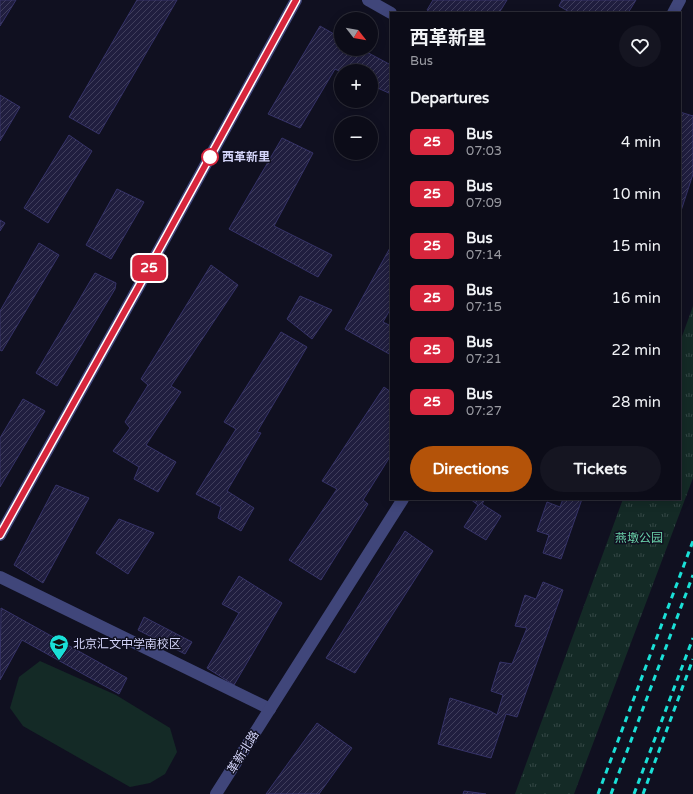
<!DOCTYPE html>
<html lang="en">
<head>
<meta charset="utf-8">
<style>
  body { margin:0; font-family:"Varela Round","Noto Sans SC",sans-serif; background:#151521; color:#f1f3f6; height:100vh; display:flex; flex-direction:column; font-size:15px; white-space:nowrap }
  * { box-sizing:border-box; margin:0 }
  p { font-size:13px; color:#9a9ba2 }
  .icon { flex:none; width:22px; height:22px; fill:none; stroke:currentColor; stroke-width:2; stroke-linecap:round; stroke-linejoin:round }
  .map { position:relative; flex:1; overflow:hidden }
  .side { position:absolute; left:390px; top:12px; width:291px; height:488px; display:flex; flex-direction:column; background:#0c0c18; border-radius:0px; box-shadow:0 2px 10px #0003,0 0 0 1px #2c2c37 }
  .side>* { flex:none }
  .badge { padding:0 8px; border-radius:6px; font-size:14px; line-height:26px }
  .needle { width:26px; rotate:121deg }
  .tools { position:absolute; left:334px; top:12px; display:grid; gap:8px }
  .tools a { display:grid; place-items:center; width:44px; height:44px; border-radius:50%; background:#0c0c18; box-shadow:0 2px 10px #0003,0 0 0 1px #2c2c37; font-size:20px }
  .map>.badge { position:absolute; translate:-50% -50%; box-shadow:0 0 0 2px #fff }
  h2 { padding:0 20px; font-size:15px; line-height:36px }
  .round { display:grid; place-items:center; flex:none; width:42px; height:42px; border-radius:21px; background:#151521 }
  .head { display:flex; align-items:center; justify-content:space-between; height:68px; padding:0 20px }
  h1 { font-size:19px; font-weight:700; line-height:30px }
  .primary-button { display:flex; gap:8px; margin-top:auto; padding:8px 20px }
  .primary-button a { flex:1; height:46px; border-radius:24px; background:#b45309; color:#fff; font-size:16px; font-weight:700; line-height:46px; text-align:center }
  .primary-button a+a { background:#151521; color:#f1f3f6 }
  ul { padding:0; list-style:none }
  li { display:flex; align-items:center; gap:12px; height:52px; padding:0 20px }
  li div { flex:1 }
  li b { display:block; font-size:15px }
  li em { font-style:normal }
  li .badge { min-width:44px; font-weight:700; text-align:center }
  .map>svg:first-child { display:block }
  .park { fill:url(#park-tufts) }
  .pitch { fill:#142a26 }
  .building { fill:url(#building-hatch); stroke:#363368 }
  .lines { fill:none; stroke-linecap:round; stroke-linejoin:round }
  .minor { stroke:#40467a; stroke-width:12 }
  .rail { stroke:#1ae0d7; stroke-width:3; stroke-dasharray:6 5; stroke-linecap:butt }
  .line-casing { stroke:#fff; stroke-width:9 }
  .line { stroke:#d7263d; stroke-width:6 }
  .stop-dot { fill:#fff; stroke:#d7263d; stroke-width:2 }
  .labels { text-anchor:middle; stroke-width:3; stroke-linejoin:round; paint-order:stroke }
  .stop-label { font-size:12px; font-weight:bold; fill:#d4d5fa; stroke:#101020; text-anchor:start }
  .park-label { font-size:12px; fill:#69d1a8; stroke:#101020 }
  .poi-label { font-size:12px; fill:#d4d5fa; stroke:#101020; text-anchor:start }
  .street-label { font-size:12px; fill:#d4d5fa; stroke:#101020 }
</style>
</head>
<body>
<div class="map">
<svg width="693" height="794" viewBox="0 0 693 794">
  <defs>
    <pattern id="park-tufts" width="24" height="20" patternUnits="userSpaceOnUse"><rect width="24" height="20" fill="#142a26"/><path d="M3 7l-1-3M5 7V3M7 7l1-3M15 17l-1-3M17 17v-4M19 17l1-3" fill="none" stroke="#354846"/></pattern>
    <pattern id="building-hatch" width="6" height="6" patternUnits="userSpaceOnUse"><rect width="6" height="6" fill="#201e3f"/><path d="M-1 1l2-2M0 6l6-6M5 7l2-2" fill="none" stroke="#403e5c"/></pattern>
  </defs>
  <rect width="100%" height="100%" fill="#101020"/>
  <polygon class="park" points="693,306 693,478 574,794 515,794 623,499 680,499 680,342"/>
  <polygon class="pitch" points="40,661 116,695 170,728 177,752 165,774 150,783 130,787 23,726 10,708 19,677"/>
  <g class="building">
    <polygon points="0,0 16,0 0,26"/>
    <polygon points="137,0 177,0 99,134 69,117"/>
    <polygon points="433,0 507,0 499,13 431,13 427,10"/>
    <polygon points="562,0 636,0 628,13 571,13 559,6"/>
    <polygon points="320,26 341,38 341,49 361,49 391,65 391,94 371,85 371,71 341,71 341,72 335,69 300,128 268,114"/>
    <polygon points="0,95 20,107 0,141"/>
    <polygon points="680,112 693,116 693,115 693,174 680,214 680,150 682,143 680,143"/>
    <polygon points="69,135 92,151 48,223 24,208"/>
    <polygon points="282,138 313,153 274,226 332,255 318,277 229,229"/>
    <polygon points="117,189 144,202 111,259 86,245"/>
    <polygon points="0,220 5,223 0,231"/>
    <polygon points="39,243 59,255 2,351 0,350 0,311"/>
    <polygon points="391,246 391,308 383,322 391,326 391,355 345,329"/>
    <polygon points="211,265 238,285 171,386 181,392 146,445 176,462 158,492 134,479 139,467 113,451 130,428 125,422 148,385 141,379"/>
    <polygon points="95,273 116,283 115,289 57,386 36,373"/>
    <polygon points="300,296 332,310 312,339 287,319"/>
    <polygon points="281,332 307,347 257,432 261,433 227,491 254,508 241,531 218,518 221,507 196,494 236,429 224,422"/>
    <polygon points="384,387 391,392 391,455 363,500 368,504 321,580 289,560 337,489 322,481"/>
    <polygon points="23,399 45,411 0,487 0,438"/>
    <polygon points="56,485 89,498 43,583 14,565"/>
    <polygon points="470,499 485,499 482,504 501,516 486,540 464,527 478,505"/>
    <polygon points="563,499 582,499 561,559 543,553 549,535 537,531 547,502 560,507"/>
    <polygon points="119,519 154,533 128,574 96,553"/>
    <polygon points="405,531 433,551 355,673 326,658"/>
    <polygon points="239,576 282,603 234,685 207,668 239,613 222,604"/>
    <polygon points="543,582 563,590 517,717 506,714 491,758 438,744 450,698 490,711 497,715 503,695 491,691 500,662 512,664 527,628 515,626 525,595 536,599"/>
    <polygon points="1,608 127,678 119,694 22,640 0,680"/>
    <polygon points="144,617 192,642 185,654 138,630"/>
    <polygon points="317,723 352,748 319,794 266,794"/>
    <polygon points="464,791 486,794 463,794"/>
  </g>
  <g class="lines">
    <g class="minor">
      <polyline points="368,0 391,13"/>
      <polyline points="673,13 680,0"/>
      <polyline points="0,535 139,286 296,0"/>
      <polyline points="0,577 270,709"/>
      <polyline points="216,794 403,499"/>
    </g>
    <g class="rail">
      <polyline points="598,794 693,541"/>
      <polyline points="611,794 693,575"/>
      <polyline points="634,794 693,638"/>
      <polyline points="643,794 693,659"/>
    </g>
  </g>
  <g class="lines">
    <defs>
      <polyline id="line" points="0,535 139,286 296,0"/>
    </defs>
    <use href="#line" class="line-casing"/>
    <use href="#line" class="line"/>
  </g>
  <defs>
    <symbol id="school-pin" viewBox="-11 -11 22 30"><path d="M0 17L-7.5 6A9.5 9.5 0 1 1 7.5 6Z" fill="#1ae0d7" stroke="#101020"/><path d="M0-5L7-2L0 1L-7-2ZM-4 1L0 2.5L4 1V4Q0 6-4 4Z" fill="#111"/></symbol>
  </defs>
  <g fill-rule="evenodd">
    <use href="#school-pin" x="48" y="633" width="22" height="30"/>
  </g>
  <circle class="stop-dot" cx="210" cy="157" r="8"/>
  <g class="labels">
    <g class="stop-label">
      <text x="222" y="161">西革新里</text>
    </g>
    <g class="park-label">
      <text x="639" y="542">燕墩公园</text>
    </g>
    <g class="poi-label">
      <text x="73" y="648">北京汇文中学南校区</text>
    </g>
    <g class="street-label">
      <text transform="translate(243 752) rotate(-58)" y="4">革新北路</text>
    </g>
  </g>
</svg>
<div class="tools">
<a><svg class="needle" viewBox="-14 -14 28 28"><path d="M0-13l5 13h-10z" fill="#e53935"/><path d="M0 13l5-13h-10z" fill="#9a9ba2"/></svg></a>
<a>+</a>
<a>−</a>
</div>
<b class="badge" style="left:149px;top:268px;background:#d7263d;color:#fff">25</b>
<section class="side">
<div class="head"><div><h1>西革新里</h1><p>Bus</p></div><a class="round"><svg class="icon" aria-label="heart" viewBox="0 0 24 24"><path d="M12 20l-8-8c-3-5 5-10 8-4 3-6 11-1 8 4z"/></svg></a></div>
<h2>Departures</h2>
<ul>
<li><span class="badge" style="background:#d7263d;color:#fff">25</span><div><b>Bus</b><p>07:03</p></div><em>4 min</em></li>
<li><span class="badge" style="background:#d7263d;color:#fff">25</span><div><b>Bus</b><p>07:09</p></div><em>10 min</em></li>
<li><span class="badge" style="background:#d7263d;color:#fff">25</span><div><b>Bus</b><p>07:14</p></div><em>15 min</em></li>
<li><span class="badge" style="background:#d7263d;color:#fff">25</span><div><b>Bus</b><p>07:15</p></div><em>16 min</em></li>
<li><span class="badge" style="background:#d7263d;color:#fff">25</span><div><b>Bus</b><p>07:21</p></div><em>22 min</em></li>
<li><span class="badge" style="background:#d7263d;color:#fff">25</span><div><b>Bus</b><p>07:27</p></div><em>28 min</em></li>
</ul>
<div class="primary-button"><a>Directions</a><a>Tickets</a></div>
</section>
</div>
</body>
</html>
